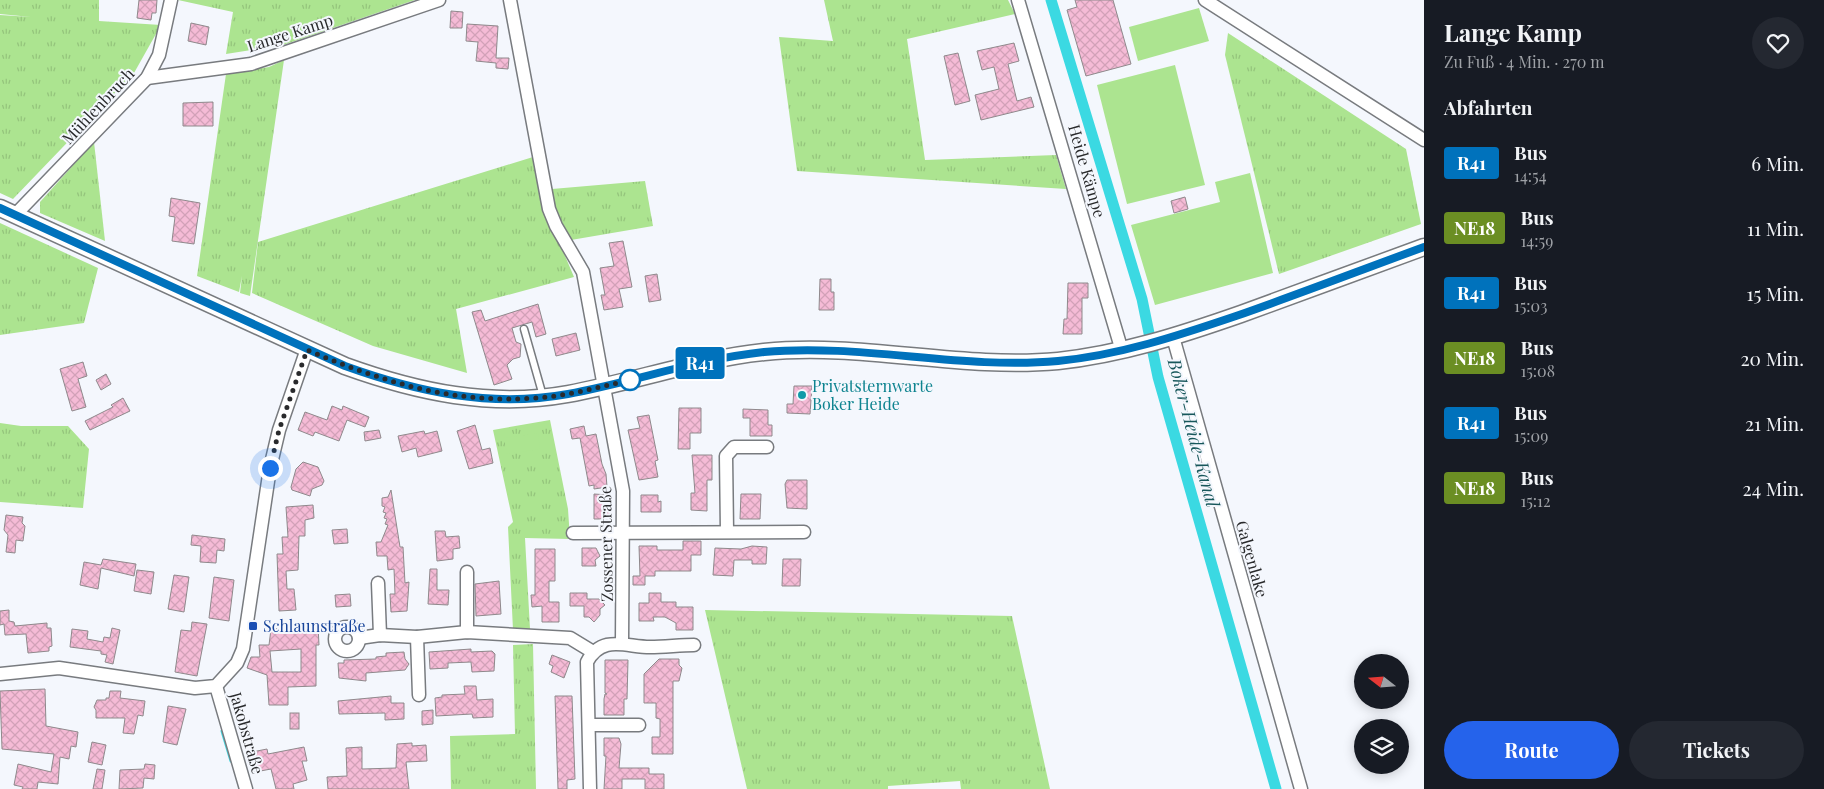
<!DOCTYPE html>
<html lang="de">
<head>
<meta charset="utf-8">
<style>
  body { margin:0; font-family:"Playfair Display",serif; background:#242831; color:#f1f3f6; height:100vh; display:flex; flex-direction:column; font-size:19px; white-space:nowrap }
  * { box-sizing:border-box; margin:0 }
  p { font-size:16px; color:#9ea1a6 }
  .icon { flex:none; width:28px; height:28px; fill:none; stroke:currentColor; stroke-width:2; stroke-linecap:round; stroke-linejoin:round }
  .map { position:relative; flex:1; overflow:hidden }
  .details { display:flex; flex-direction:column; background:#171b24; width:400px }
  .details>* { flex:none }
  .badge { padding:0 10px; border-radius:4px; font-size:18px; line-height:32px }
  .needle { width:32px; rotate:287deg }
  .fabs { position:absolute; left:1354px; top:654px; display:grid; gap:10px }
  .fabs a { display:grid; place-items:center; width:55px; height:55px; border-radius:50%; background:#171b24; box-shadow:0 2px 12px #0003; font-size:25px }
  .you { position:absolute; width:25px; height:25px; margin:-12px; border:4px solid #fff; border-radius:50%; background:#1a73e8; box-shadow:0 0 0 8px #1a73e833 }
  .map>.badge { position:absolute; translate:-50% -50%; box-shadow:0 0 0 2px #fff }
  h2 { padding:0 20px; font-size:19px; line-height:45px }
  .round { display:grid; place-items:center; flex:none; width:52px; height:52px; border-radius:26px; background:#242831 }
  .head { display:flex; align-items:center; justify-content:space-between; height:85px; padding:0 20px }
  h1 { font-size:24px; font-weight:700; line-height:38px }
  .cta { display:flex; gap:10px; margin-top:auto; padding:10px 20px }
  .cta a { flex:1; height:58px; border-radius:30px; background:#2563eb; color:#fff; font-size:20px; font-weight:700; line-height:58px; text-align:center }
  .cta a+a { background:#242831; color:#f1f3f6 }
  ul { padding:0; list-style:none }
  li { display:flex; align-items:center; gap:15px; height:65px; padding:0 20px }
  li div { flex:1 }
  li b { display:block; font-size:19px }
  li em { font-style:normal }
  li .badge { min-width:55px; font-weight:700; text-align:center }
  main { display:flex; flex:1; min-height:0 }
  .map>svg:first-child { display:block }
  .grass { fill:url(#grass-tufts) }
  .pitch { fill:#ace490 }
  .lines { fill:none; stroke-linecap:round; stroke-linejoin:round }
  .stream { stroke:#3bd9e2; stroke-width:3 }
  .canal { stroke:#3bd9e2; stroke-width:11 }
  .building { fill:url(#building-cross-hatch); stroke:#8f898c; fill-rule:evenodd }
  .service-casing { stroke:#787b7f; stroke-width:9 }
  .minor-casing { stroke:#787b7f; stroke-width:15 }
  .tertiary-casing { stroke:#787b7f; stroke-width:19 }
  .service { stroke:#fff; stroke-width:6 }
  .minor { stroke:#fff; stroke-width:12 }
  .tertiary { stroke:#fff; stroke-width:16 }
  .line-casing { stroke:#fff; stroke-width:11 }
  .line { stroke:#0072bc; stroke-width:8 }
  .walk { stroke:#292a2c; stroke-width:5; stroke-dasharray:0 9 }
  .stop-dot { fill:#fff; stroke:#0072bc; stroke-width:2.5 }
  .culture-dot { fill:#0f9aa8; stroke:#f4f7fd; stroke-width:2 }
  .transit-dot { fill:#1a4fb4; stroke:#f4f7fd; stroke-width:2 }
  .labels { text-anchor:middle; stroke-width:4; stroke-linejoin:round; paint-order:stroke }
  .street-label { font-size:16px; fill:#292a2c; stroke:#f4f7fd }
  .culture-label { font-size:16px; fill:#0d838f; stroke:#f4f7fd; text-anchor:start }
  .transit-label { font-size:16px; fill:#164399; stroke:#f4f7fd; text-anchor:start }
  .water-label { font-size:18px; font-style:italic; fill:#17575b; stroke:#f4f7fd }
</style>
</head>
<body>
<main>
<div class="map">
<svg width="1424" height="789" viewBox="0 0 1424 789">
  <defs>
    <pattern id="grass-tufts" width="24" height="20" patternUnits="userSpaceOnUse" patternTransform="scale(1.25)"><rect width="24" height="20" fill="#ace490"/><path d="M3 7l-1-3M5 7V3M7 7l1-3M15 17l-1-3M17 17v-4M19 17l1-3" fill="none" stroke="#94c47c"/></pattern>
    <pattern id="building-cross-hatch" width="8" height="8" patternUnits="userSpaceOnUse" patternTransform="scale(1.25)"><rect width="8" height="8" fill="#f5bbd6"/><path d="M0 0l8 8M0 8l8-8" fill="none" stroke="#d2a1b8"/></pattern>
  </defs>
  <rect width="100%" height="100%" fill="#f4f7fd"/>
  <g class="grass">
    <polygon points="0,0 99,0 99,21 161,25 134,73 13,199 0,193 0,15 31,17 0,14"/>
    <polygon points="178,0 415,0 283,45 226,54 233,12"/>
    <polygon points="824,0 1008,0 1015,14 907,39 925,160 1056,155 1066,189 797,171 779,37 833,41"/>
    <polygon points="1228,33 1406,149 1421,224 1279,274 1225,55"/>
    <polygon points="284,60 250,296 240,293 242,276 239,292 197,276 226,74 269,67"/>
    <polygon points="94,142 105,241 40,213 40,202"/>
    <polygon points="533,157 546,211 574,277 456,309 467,373 373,346 252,293 258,242"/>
    <polygon points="645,181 653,226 571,240 555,209 552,189"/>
    <polygon points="0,223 98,268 84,323 0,335"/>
    <polygon points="550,420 568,509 570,539 525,538 530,629 513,630 508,527 513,522 493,430"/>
    <polygon points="0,423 21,426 68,426 89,449 83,508 0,502"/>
    <polygon points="705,610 1012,616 1050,789 961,789 960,781 888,786 888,789 747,789"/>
    <polygon points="533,644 536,789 451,789 450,736 515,734 513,645"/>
  </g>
  <g class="pitch">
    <polygon points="1199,8 1209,41 1138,61 1129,27"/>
    <polygon points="1175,65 1205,185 1127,204 1097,85"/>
    <polygon points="1250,173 1273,273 1155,305 1131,225 1220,202 1215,182"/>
    <polygon points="538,433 540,449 507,454 504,438"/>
  </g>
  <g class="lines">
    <polyline class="stream" points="222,731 231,761"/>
    <polyline class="canal" points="1051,0 1142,299 1158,377 1276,789"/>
  </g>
  <g class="building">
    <polygon points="139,0 157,0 156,13 152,13 151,20 137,18"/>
    <polygon points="1075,0 1113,0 1131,64 1086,76 1067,10 1077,7"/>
    <polygon points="451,11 463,12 462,28 450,28"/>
    <polygon points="191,23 209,27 206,45 188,41"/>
    <polygon points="467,24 498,26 496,58 509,58 508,69 496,68 496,63 476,61 478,42 466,41"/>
    <polygon points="1014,43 1019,61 1008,64 1017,101 1031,97 1034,107 981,120 975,95 999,89 994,67 982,70 977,51"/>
    <polygon points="958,53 970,101 955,105 944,56"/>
    <polygon points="213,102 213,126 183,126 183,103"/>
    <polygon points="1185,197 1188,209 1174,213 1171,201"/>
    <polygon points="171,198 200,203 194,244 172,241 175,217 169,216"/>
    <polygon points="623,241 632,287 619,289 623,307 604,310 601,295 605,295 600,268 614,266 609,243"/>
    <polygon points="657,274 661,300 649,302 645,276"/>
    <polygon points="820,279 831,279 831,292 834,292 834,310 819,310"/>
    <polygon points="1068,283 1088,283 1088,298 1082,298 1082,334 1063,334 1064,319 1067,319"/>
    <polygon points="538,304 546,334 536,337 532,322 512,328 516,342 521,344 520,357 513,359 507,365 512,379 494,385 472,312 481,310 485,321"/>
    <polygon points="576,333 580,350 556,356 552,339"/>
    <polygon points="83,362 87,376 78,379 86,407 72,411 60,369"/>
    <polygon points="106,374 111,384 101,390 96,380"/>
    <polygon points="794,386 812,386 810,414 787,413 787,404 793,404"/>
    <polygon points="123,398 130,411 90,430 85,421 113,407 111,405"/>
    <polygon points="332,406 342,410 343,406 369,417 365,427 347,420 339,441 315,432 313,436 298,430 305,412 327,420"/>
    <polygon points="679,408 701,408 701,433 690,433 690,449 678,449"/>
    <polygon points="743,409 768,410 768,425 772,425 772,436 750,436 750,418 743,418"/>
    <polygon points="649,415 658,460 655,461 658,477 639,480 628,430 640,428 637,417"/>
    <polygon points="475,425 482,450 490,448 493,463 469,469 457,431"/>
    <polygon points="584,426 586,436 596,434 602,464 606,474 607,487 594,489 594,485 589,486 580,438 572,439 570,429"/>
    <polygon points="379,430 381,438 365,441 364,432"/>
    <polygon points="424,431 425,434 437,431 442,451 418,457 416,448 402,452 398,436"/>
    <polygon points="692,455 712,455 712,480 707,480 707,511 691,510 691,493 695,493"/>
    <polygon points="303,462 318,467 324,481 322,485 312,489 310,496 292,490 291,487 296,469"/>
    <polygon points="787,480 807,480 807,509 787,508 785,484"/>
    <polygon points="391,490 400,547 403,547 405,583 409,582 407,611 391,612 390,594 395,594 394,569 388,570 387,556 377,556 376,542 381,542 388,525 385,524 387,519 384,518 386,513 383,512 385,507 382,506 382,498 388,497"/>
    <polygon points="594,494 609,495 610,519 594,519"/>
    <polygon points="741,494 761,494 760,519 740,519"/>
    <polygon points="641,495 658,495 658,502 661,501 661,512 641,512"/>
    <polygon points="313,505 314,518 305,520 305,536 299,536 298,570 286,571 287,589 294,589 296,610 279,611 277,554 283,554 282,537 288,537 286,507"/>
    <polygon points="6,515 23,517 22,523 25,526 23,541 16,540 15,553 6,552 8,535 4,530"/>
    <polygon points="347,529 348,543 334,544 332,530"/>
    <polygon points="435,531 445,531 446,537 459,536 460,548 453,549 453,559 437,561"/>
    <polygon points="192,535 225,539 224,551 217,550 216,563 200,562 201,546 191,545"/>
    <polygon points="683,541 701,541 701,555 691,555 691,571 655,571 655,576 645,576 645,585 633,585 633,576 640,576 639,546 657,546 657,550 683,550"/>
    <polygon points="752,546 767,547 766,564 752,564 752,560 734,560 733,576 713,575 715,548 741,549"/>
    <polygon points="582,548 596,548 600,556 595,560 596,566 582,566"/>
    <polygon points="535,549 555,549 555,581 549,581 549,602 559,602 559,622 542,622 542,606 532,607 531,595 535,595"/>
    <polygon points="103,559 136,564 134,576 101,568 98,589 80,585 84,562 101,565"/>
    <polygon points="783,559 801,559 800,586 782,586"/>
    <polygon points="430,569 437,569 437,590 449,590 448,605 428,604"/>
    <polygon points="137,570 154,572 151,594 134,591"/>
    <polygon points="174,575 189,577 184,612 168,609"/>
    <polygon points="214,577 234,580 229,621 209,618"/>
    <polygon points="499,581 501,614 476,616 475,584"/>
    <polygon points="570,593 587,593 587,599 599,599 605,605 600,609 600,615 594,622 589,617 584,617 584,606 570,606"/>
    <polygon points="649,593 661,593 661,602 676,602 676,607 693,607 693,630 676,630 676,623 665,617 653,617 654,621 639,621 639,603 649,603"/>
    <polygon points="350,594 351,606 336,607 335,595"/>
    <polygon points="9,610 9,621 14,622 15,626 47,623 47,628 51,628 52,646 49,647 49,651 28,653 26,634 5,635 4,624 0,625 0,611"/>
    <polygon points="192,622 207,624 197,676 175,672 181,630 191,631"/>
    <path d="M318,626L319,645H316V686L288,687V705H269L267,675L247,668L251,657H260L259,645H269L271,629ZM301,649V672H272L270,651Z"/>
    <polygon points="112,628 120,630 113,664 105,662 107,655 101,654 101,651 70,647 72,629 88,631 87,639 103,642 104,637 110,638"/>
    <polygon points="471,649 471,652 492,651 495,654 494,671 472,672 471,662 448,663 448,668 430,669 429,652"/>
    <polygon points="404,652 405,659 409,664 405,670 366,673 366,681 339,678 338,663 344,663 344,660 376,659 376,657 386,656 386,653"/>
    <polygon points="552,655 570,662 564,678 551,672 553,666 549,664"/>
    <polygon points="659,659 679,659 679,665 682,668 679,681 673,681 673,754 652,754 652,737 660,737 660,719 656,718 656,703 644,703 644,674"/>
    <polygon points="605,660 628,660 627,699 624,699 624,715 604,715 604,699 605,694 607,694 605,693"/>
    <polygon points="464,686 476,686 477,700 493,699 493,717 473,718 472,714 436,716 435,698 442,697 442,695 465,694"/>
    <polygon points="45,689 46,726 78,732 76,747 71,746 69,759 60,757 58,784 38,782 37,789 22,789 23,787 14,785 18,764 51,772 54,754 2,749 0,691"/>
    <polygon points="110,691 121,691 120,698 145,701 143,716 138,715 134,734 123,733 125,718 96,718 96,710 94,707 97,700 106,700 106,698 109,698"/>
    <polygon points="391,696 391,703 404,703 404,719 385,720 385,713 339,714 338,701"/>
    <polygon points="555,696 572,696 575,779 567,780 567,789 558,789"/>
    <polygon points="168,706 186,709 177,745 163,742"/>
    <polygon points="433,710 433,724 422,725 422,711"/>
    <rect x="290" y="713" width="9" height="16"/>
    <polygon points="604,738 619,738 621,744 619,768 649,768 649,774 664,774 664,789 645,789 645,779 622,779 622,789 604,789 606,756 604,756"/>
    <polygon points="92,742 106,745 102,765 88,762"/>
    <polygon points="412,743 412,746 426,745 427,761 406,762 409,789 328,789 327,777 347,776 346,748 362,747 362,769 396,768 397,744"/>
    <polygon points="304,747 307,761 302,761 307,780 293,784 294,789 276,789 271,769 255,772 252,752 267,749 268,754"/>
    <polygon points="145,764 155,765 154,779 144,778 143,788 119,789 120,770 144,769"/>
    <polygon points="97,769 105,770 102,789 93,789"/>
  </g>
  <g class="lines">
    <defs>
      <polyline id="service" points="524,329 543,396"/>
      <g id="minor">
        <polyline points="510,0 549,209 556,226 583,272 623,491 622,642"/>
        <polyline points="1018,0 1122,351"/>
        <polyline points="1205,0 1424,140"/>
        <polyline points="147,78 251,64 439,0"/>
        <polyline points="15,215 147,78 159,55 171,0"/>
        <polyline points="1173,337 1301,789"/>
        <polyline points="727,531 726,456 734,447 767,447"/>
        <polyline points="573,533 804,532"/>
        <polyline points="467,572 467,632"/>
        <polyline points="378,583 380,635"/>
        <circle cx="347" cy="639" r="12"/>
        <polyline points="417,637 419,695"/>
        <polyline points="359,638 380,635 417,637 467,632 570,638 593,652"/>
        <polyline points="0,674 59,668 195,688 216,686 237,663 243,649 270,468 279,430 307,349"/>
        <polyline points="216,686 246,789"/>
        <polyline points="590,725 639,725"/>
        <path d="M590,789L587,662C602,634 626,647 650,647C665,647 680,645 694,645"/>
      </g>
      <path id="tertiary" d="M0,208L345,366C417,392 491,408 568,394C634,382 697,359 764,352C862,342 960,370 1058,361C1122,354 1181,335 1241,314C1302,292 1363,269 1424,247"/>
    </defs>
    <use href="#service" class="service-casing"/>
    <use href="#minor" class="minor-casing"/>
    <use href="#tertiary" class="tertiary-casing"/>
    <use href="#service" class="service"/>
    <use href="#minor" class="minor"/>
    <use href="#tertiary" class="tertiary"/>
  </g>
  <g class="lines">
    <defs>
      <path id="line" d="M0,208L345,366C417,392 491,408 568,394C634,382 697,359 764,352C862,343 960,370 1058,361C1120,355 1177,336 1236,316C1299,294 1361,270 1424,247"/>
    </defs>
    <use href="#line" class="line-casing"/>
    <use href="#line" class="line"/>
    <path class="walk" d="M270,468L279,430L307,350C383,382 452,404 536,398C568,396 599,387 630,380"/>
  </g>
  <circle class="stop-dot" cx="630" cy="380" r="10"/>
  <circle class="culture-dot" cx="802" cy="395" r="5"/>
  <rect class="transit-dot" x="248" y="621" width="10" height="10" rx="2.5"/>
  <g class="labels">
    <g class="street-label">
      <text transform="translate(290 33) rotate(-18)" y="6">Lange Kamp</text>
      <text transform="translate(98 106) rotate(-47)" y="6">Mühlenbruch</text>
      <text transform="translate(1087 171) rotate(74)" y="6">Heide Kämpe</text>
      <text transform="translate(606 544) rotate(-91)" y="6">Zossener Straße</text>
      <text transform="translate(1252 559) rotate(74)" y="6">Galgenlake</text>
      <text transform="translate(247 733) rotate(74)" y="6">Jakobstraße</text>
    </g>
    <g class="culture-label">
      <text x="812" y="392">Privatsternwarte<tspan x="812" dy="18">Boker Heide</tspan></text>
    </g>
    <g class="transit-label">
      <text x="263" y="632">Schlaunstraße</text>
    </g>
    <g class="water-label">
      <text transform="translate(1193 433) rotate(75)" y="6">Boker-Heide-Kanal</text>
    </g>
  </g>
</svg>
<div class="fabs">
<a><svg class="needle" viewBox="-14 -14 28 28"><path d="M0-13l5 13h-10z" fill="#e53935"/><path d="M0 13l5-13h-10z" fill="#9ea1a6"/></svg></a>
<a><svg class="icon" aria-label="layers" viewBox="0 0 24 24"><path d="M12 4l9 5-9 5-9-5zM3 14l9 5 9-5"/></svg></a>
</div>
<div class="you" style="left:270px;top:468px"></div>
<b class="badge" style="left:700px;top:363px;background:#0072bc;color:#fff">R41</b>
</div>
<section class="details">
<div class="head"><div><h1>Lange Kamp</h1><p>Zu Fuß · 4 Min. · 270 m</p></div><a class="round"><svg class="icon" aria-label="heart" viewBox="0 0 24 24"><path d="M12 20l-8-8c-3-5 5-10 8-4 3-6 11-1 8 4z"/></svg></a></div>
<h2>Abfahrten</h2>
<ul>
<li><span class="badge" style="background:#0072bc;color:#fff">R41</span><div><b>Bus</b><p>14:54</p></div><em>6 Min.</em></li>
<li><span class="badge" style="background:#6b8e23;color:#fff">NE18</span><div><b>Bus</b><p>14:59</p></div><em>11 Min.</em></li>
<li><span class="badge" style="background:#0072bc;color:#fff">R41</span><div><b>Bus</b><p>15:03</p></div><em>15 Min.</em></li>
<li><span class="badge" style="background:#6b8e23;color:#fff">NE18</span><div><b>Bus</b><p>15:08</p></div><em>20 Min.</em></li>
<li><span class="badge" style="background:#0072bc;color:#fff">R41</span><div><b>Bus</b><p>15:09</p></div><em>21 Min.</em></li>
<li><span class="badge" style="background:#6b8e23;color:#fff">NE18</span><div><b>Bus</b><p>15:12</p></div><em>24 Min.</em></li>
</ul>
<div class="cta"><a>Route</a><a>Tickets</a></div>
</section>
</main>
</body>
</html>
